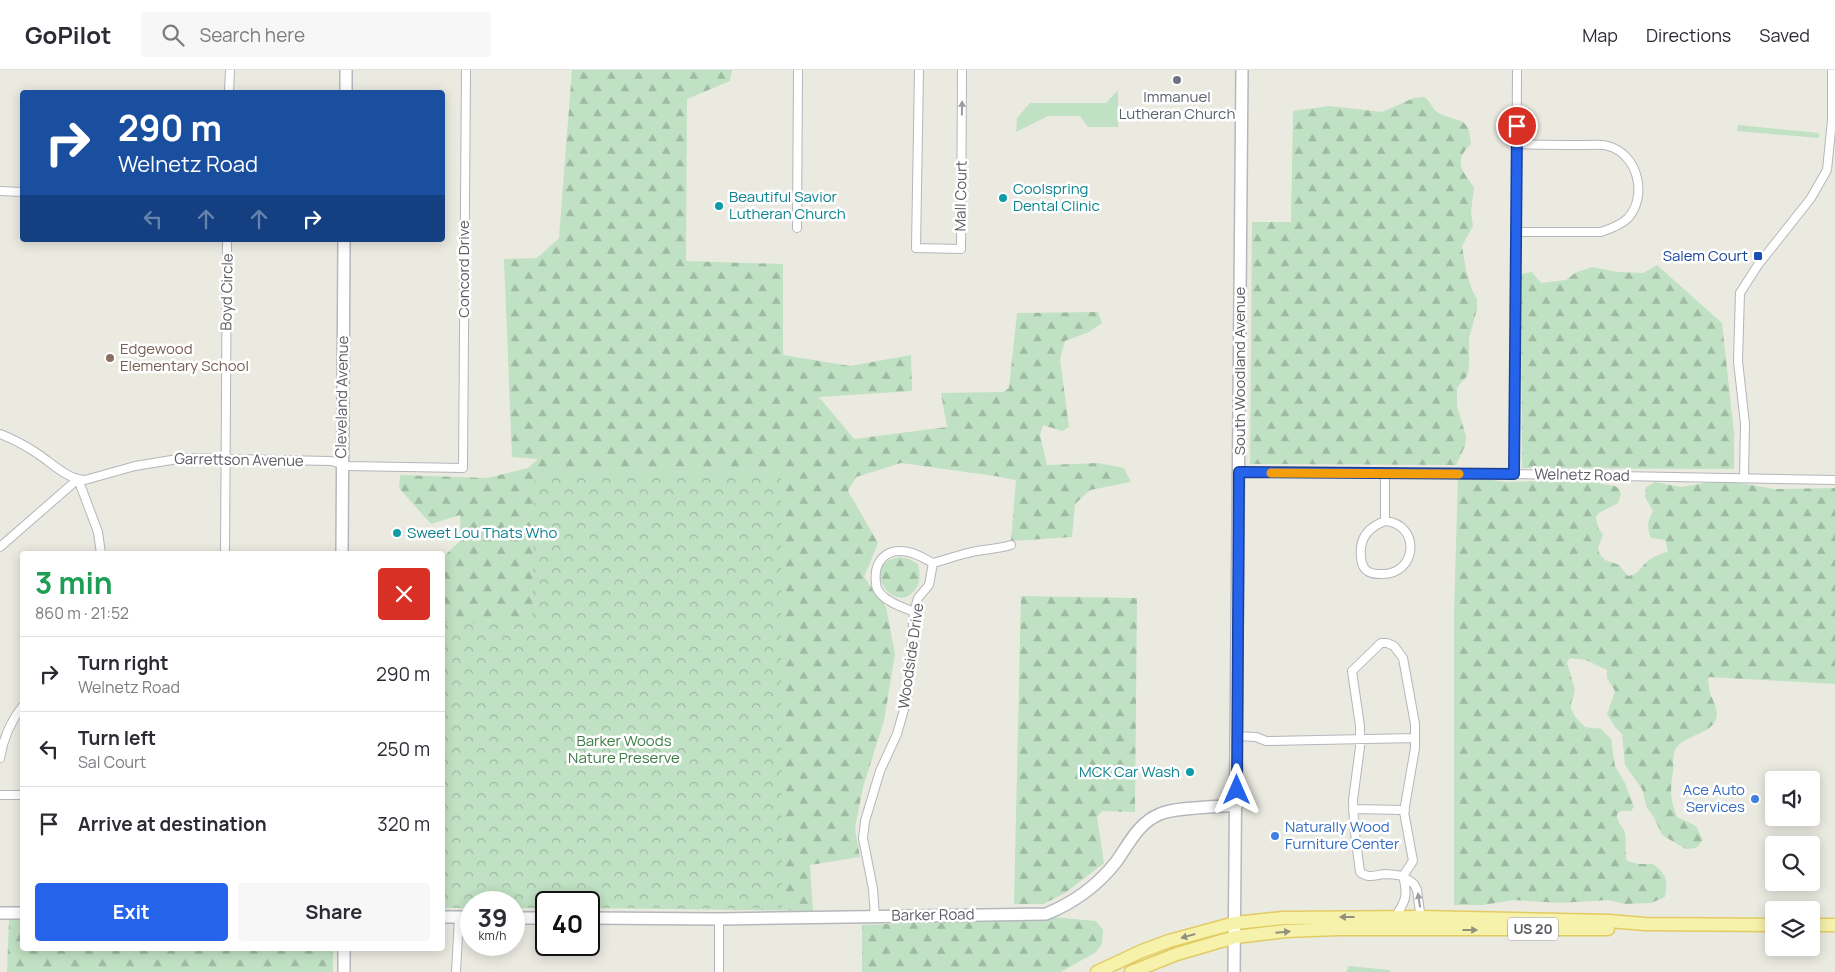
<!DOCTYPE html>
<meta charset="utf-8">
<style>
:root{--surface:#fff;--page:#f7f7f7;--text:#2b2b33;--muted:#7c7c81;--line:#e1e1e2;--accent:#2563eb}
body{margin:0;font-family:Manrope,sans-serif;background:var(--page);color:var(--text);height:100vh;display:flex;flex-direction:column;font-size:19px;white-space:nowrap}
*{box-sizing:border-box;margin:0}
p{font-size:16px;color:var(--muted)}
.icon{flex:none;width:28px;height:28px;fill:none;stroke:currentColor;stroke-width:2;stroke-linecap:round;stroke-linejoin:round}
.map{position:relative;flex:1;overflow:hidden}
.drawer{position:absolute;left:20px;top:481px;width:425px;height:400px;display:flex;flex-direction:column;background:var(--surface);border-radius:5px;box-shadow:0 2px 12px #0003}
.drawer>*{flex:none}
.banner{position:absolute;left:20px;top:20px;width:425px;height:152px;border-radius:5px;box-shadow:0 2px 12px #0003;background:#1a4fa0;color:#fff;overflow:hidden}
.tools{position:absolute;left:1765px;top:701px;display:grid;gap:10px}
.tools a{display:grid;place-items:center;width:55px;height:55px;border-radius:5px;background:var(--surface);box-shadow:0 2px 12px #0003;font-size:25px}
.speed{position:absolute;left:460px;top:821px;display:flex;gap:10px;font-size:25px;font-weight:700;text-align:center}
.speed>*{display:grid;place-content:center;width:65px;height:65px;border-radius:50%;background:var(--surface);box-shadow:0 2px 12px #0003;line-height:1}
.speed small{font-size:12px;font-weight:400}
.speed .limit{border:2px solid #111;border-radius:8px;background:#fff;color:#111}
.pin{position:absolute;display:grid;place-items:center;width:42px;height:42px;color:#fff;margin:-21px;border:2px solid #fff;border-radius:50%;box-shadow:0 1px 5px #0007}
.me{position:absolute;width:55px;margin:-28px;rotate:0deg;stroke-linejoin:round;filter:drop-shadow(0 0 4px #0008)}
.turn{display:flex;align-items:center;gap:18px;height:105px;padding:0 15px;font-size:22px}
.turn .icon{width:65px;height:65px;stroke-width:2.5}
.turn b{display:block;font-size:35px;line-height:42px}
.lanes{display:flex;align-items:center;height:48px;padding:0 15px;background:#0003;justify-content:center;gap:25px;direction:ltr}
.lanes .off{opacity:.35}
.round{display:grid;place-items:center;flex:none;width:52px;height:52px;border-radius:5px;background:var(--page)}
.overview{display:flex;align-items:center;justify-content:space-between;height:85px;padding:0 15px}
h1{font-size:30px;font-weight:700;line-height:38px;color:#1e9e55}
.button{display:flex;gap:10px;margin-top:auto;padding:10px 15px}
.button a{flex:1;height:58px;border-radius:5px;background:var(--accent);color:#fff;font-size:20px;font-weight:700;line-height:58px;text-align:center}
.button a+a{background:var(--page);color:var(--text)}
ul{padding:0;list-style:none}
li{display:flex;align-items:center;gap:15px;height:75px;padding:0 15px;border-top:1px solid var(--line)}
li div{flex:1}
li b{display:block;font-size:19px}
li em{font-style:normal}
header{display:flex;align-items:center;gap:30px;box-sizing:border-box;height:70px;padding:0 25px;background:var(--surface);border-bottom:1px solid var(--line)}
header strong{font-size:24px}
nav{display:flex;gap:28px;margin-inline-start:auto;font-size:18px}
.search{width:350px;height:45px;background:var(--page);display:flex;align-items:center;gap:12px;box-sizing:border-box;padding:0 18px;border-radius:5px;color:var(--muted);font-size:19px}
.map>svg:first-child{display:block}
.grass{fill:#c0e1c3}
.forest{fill:url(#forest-firs)}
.park{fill:url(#park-crowns)}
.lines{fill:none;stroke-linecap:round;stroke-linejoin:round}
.street-casing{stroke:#b4b6bb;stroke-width:10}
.secondary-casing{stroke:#b5b7bc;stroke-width:14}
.primary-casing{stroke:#e3cb63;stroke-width:15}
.street{stroke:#fff;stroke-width:8}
.secondary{stroke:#fff;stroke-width:11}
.primary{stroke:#f6f1ab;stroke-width:12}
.oneway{fill:#9c9da0}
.oneway2{fill:#91907b}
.route-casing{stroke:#184099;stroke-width:12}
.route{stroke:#2563eb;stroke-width:9}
.slow{stroke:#f59e0b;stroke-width:9}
.worship-dot{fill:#6b7280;stroke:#fff;stroke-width:2}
.culture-dot{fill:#0f9aa8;stroke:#fff;stroke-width:2}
.transit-dot{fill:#1a4fb4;stroke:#fff;stroke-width:2}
.education-dot{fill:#8d6e63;stroke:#fff;stroke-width:2}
.shop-dot{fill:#3f7fe0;stroke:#fff;stroke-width:2}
.labels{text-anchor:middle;stroke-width:5;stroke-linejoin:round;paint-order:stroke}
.shield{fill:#fff;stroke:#8c8d90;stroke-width:1}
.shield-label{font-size:14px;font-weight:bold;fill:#5a5c61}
.worship-label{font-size:15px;fill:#5b616d;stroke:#fff}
.culture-label{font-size:15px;fill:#0d838f;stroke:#fff;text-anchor:start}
.street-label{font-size:15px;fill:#5a5c61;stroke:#fff}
.transit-label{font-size:15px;fill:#164399;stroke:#fff;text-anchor:end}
.education-label{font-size:15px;fill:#785e54;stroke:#fff;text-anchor:start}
.park-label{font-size:15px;fill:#3c7d45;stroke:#fff}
.shop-label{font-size:15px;fill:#366cbe;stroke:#fff;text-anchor:end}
</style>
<header>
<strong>GoPilot</strong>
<div class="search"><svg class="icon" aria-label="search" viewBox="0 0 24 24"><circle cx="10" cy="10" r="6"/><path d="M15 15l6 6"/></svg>Search here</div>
<nav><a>Map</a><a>Directions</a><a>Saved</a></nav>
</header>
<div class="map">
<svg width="1835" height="902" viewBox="0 0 1835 902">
<defs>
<pattern id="forest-firs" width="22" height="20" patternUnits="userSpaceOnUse" patternTransform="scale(1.25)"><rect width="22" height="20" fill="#c0e1c3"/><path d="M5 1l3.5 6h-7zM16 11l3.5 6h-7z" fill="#9fbaa2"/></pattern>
<pattern id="park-crowns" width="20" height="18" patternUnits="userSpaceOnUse" patternTransform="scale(1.25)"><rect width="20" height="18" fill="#c0e1c3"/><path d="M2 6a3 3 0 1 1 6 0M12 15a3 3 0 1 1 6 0" fill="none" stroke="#9fbaa2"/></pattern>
</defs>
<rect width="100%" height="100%" fill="#ebeae1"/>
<path class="grass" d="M1118,20V57H1088L1080,46H1048L1016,62L1017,48L1030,33H1106Z
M1738,55L1819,63V68L1737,61Z"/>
<path class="forest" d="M572,0H732L730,11L687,29L686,191L783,194V285L850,296L911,285L912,321L819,327L854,369L947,357L941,323L1003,322L1009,318L1017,243L1098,242L1102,253L1089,262L1065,271L1060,289L1069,357L1062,361L1043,355L1040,365L1047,395L1098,393L1124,398L1131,412L1090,420L1075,434L1072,467L1011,471L1016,410L995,406L901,393L856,407L848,421L878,473L864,507L886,537L895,584L884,651L863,717L855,758L860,787L810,795L813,841L589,838V832H471L443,755V487L461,470L460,445L431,454L399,418L400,405L487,408L528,398L538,389L512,387L504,189L537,188L559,168Z
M1424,27C1431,31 1431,38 1437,42C1457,54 1469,43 1471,74C1453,91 1462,101 1474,117L1471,142L1473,156L1462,176L1466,200L1472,220L1477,229V239L1469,268V298L1467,306L1457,318V336L1466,366L1465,376L1456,395L1250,394L1252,152H1291L1293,41L1329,36L1382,42L1414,28Z
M1657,195L1722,253L1734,363V399L1522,398L1521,204L1532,202L1541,213L1566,210L1575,203L1592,197L1617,202L1643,203Z
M1458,407L1479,408L1505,412L1580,410L1615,416L1619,419L1621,424L1618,433L1599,443L1596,447L1598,457L1603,465L1598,478L1599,483L1605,490L1619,495L1628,506C1640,504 1639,498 1648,491C1654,486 1661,484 1668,481L1665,470L1651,468C1647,457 1647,452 1653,441L1645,427L1646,417L1655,412L1681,417L1717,411H1729L1774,419L1835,418V614L1708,607C1708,612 1709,618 1710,623C1713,632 1719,639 1716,649C1712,662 1691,665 1681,673C1671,680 1674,690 1673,701C1670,720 1670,729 1677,747L1696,756L1703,770L1696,778L1686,779L1662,765L1654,747L1647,738L1642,719L1625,695L1622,664L1615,657L1607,644L1615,621L1607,608V600L1586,590L1570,588L1567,592L1575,620L1571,634V639L1576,648L1585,657L1601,659L1611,669L1615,696L1625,713L1634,737L1631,741H1621L1617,744C1616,752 1623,756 1625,763C1627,772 1624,781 1627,791L1639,794H1653C1667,805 1668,810 1665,827L1651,833L1625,834L1608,830L1560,833L1514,830L1483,835H1454V542Z
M899,487L909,489L918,494C920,504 921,512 915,520C896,544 866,505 888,491C890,489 896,488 899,487Z
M1021,526L1137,528L1135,742L1102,741L1097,747L1104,793L1065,823L1043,834H1014Z
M1052,847L1096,851L1103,860L1102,874L1096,882L1061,902H862V855Z
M9,848L22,849V879H333V902H7Z
M1349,896L1389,900L1391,902H1346Z"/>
<path class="park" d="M535,402H781L782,838H589V832H546V838H514V832H471V838H443V553L532,552Z"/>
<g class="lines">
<g class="street-casing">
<path id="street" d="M919,0L916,178L961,179L962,0
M229,22L230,0
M0,121L22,122
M797,158L798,0
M1516,162H1601C1610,159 1621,155 1628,148C1648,126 1638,84 1608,76C1600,74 1590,75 1582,75C1560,75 1538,75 1517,74
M0,364C13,369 26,376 38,384C53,394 67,409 85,410L135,396L184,388L331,391L348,396L463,398L466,0
M1239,402L1515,404L1835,410
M1515,404L1517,0
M1744,408L1745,354L1738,291L1740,223L1758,195L1811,128L1827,100L1832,50V0
M1385,451C1421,454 1418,505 1381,504C1376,504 1370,504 1366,500C1362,496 1361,490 1361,486C1359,468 1369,457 1385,451V403
M0,477L78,409L98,462L101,484
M225,484L227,170
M914,542C903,537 888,533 880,523C877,520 876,517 876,513C873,492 886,477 908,482C916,483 925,489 933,493
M1381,573H1387L1394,576L1403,588L1415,654V678L1404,742L1413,791L1403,806C1397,805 1391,804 1385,804C1375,805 1368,809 1360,802L1354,755L1353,730L1360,677V656L1352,601Z
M1237,666L1256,667L1266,671L1415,668
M0,688C3,670 11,651 22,637
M0,725H22
M1353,739L1405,740
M1403,806L1414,814L1417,820L1421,850
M875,846L873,819L863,768L865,751L880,701L897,664L907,629L914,542L918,528L929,515L933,493C944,490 953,487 964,484C979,479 995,480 1011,475
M1395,847C1406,831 1408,825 1403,806
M456,902L459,847
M719,902V849"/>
</g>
<g class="secondary-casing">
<path id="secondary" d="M346,22V0
M342,484L344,170
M0,843H22
M442,847H471
M514,848H546
M589,848L719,849L1046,844C1073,833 1098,815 1116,792C1129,774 1138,753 1160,744C1175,737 1218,737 1237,735
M344,902V879
M1234,902L1242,0"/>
</g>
<g class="primary-casing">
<path id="primary" d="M1811,855H1835
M1097,902L1142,881L1169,871L1235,853L1283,848L1421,847L1609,851L1645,854L1774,855
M1131,902L1177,884L1235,867L1286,861L1338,859H1608"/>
</g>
<use href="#street" class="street"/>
<use href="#secondary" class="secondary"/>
<use href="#primary" class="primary"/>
</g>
<defs><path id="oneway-solid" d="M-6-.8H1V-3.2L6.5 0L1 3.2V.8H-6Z" transform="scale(1.25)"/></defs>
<g class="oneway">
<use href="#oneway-solid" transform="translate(962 38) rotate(-89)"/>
<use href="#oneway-solid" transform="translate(1419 830) rotate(-99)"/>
</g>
<g class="oneway2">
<use href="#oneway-solid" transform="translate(1347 847) rotate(-180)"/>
<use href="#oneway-solid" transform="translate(1470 860)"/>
<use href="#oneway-solid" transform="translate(1283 862) rotate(-5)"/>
<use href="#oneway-solid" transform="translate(1188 866) rotate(164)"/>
</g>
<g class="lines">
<g class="route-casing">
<path id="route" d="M1237,720L1239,402L1514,404L1517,56"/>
</g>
<use href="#route" class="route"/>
<path class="slow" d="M1271,403L1459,404"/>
</g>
<circle class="worship-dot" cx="1177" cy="10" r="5"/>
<g class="culture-dot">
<circle cx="1003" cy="128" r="5"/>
<circle cx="719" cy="136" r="5"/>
<circle cx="397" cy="463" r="5"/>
<circle cx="1190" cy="702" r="5"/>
</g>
<rect class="transit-dot" x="1753" y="181" width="10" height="10" rx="2.5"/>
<circle class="education-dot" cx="110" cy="288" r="5"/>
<g class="shop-dot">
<circle cx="1755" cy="729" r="5"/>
<circle cx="1275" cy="766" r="5"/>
</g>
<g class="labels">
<rect class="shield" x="1508" y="847.5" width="50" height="23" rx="4"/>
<g class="shield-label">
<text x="1533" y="864">US 20</text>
</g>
<g class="worship-label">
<text x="1177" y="32">Immanuel<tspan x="1177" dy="17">Lutheran Church</tspan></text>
</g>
<g class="culture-label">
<text x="1013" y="124">Coolspring<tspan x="1013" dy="17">Dental Clinic</tspan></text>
<text x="729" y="132">Beautiful Savior<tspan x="729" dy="17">Lutheran Church</tspan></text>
<text x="407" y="468">Sweet Lou Thats Who</text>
<text x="1180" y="707" text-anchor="end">MCK Car Wash</text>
</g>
<g class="street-label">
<text transform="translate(961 126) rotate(-89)" y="5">Mall Court</text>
<text transform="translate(464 199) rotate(-90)" y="5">Concord Drive</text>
<text transform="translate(227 222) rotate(-89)" y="5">Boyd Circle</text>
<text transform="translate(1240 301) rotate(-90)" y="5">South Woodland Avenue</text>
<text transform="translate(342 327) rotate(-89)" y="5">Cleveland Avenue</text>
<text transform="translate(239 390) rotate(1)" y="5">Garrettson Avenue</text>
<text transform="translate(1582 405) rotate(1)" y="5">Welnetz Road</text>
<text transform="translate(911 586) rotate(-82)" y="5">Woodside Drive</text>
<text transform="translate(933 845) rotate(-1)" y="5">Barker Road</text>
</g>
<g class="transit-label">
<text x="1748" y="191">Salem Court</text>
</g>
<g class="education-label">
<text x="120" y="284">Edgewood<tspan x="120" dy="17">Elementary School</tspan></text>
</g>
<g class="park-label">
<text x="624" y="676">Barker Woods<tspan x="624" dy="17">Nature Preserve</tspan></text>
</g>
<g class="shop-label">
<text x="1745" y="725">Ace Auto<tspan x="1745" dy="17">Services</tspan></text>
<text x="1285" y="762" text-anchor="start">Naturally Wood<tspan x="1285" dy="17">Furniture Center</tspan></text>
</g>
</g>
</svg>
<div class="tools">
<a><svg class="icon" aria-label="sound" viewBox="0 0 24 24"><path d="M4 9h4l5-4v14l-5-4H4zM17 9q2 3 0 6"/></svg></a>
<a><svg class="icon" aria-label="search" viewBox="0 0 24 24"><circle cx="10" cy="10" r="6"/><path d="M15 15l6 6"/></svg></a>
<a><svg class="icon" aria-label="layers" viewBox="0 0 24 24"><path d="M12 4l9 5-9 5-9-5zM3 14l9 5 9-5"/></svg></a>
</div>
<div class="speed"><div>39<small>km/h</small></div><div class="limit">40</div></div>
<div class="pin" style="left:1517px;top:56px;background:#d93025"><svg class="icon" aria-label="arrive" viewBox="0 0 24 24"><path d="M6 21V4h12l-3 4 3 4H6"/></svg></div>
<svg class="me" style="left:1237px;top:720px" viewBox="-20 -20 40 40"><path d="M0-17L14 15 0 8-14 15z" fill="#2563eb" stroke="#fff" stroke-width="4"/></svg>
<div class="banner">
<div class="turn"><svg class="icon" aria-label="right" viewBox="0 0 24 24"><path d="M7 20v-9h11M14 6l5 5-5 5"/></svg><div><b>290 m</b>Welnetz Road</div></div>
<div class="lanes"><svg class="icon off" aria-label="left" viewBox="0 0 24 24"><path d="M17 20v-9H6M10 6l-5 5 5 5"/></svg><svg class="icon off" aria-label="ahead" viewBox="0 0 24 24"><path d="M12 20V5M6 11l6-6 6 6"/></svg><svg class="icon off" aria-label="ahead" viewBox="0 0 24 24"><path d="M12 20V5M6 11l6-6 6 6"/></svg><svg class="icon" aria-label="right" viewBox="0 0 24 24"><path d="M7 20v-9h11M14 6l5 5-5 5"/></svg></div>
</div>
<section class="drawer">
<div class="overview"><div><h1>3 min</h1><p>860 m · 21:52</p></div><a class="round" style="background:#d93025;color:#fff"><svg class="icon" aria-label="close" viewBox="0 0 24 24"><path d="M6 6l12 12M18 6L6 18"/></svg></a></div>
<ul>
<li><svg class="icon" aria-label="right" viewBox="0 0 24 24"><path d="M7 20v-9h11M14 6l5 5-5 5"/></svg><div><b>Turn right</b><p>Welnetz Road</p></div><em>290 m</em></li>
<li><svg class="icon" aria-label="left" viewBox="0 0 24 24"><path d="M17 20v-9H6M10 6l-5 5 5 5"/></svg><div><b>Turn left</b><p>Sal Court</p></div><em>250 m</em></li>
<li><svg class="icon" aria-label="arrive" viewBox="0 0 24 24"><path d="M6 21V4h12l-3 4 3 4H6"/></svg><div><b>Arrive at destination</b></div><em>320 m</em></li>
</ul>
<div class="button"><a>Exit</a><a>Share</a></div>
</section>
</div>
